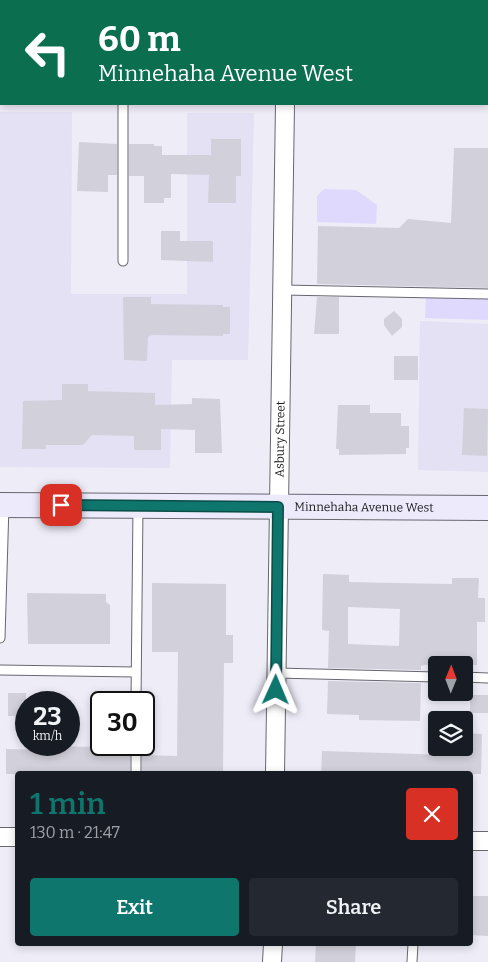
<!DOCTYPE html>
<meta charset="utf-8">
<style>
:root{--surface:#171b24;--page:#242831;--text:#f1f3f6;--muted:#9ea1a6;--accent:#0f766e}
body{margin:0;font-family:Bitter,serif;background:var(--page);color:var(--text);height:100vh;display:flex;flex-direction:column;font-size:19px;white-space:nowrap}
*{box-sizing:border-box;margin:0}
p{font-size:16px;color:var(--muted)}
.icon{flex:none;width:28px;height:28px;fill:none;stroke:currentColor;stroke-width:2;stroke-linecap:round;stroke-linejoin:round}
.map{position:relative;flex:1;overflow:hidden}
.side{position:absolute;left:15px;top:771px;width:458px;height:175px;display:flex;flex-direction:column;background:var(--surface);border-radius:5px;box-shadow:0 2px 8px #0003}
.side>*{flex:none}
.banner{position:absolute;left:0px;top:0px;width:489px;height:105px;box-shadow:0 2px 8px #0003;background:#0b6e4f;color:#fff;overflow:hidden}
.needle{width:32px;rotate:1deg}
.buttons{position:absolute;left:428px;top:656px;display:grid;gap:10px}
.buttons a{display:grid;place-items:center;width:45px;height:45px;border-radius:5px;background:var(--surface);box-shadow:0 2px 8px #0003;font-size:25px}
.speed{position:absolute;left:15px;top:691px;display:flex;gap:10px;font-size:25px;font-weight:700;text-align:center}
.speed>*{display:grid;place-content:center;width:65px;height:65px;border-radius:50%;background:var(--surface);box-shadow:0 2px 8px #0003;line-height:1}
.speed small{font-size:12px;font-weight:400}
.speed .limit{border:2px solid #111;border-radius:8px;background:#fff;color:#111}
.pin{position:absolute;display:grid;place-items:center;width:42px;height:42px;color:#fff;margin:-21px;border-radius:10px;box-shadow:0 2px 8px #0006}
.me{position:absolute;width:55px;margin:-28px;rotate:1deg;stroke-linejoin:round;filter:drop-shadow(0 0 4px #0008)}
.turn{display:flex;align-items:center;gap:18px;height:105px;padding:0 15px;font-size:22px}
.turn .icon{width:65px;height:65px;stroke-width:2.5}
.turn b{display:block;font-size:35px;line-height:42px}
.round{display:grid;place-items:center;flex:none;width:52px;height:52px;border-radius:5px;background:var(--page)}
.summary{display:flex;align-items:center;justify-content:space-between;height:85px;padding:0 15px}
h1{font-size:30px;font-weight:600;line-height:38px;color:var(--accent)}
.action{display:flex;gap:10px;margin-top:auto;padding:10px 15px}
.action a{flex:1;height:58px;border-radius:5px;background:var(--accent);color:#fff;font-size:20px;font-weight:600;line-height:58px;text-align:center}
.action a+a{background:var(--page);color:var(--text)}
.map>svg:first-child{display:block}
.built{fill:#e3e1f3}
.green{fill:#dfdafd}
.building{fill:#d2d1db;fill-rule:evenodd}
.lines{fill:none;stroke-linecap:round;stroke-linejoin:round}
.lane-casing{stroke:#686770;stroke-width:11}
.street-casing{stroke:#686770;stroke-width:20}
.secondary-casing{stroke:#686770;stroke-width:26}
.path{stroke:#a5a4ac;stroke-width:3;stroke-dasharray:4 2.5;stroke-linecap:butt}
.lane{stroke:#fff;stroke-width:9}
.street{stroke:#fff;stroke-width:18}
.secondary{stroke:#edeafb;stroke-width:24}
.route-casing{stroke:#0a4d48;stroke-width:12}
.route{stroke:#0f766e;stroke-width:9}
.labels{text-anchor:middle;stroke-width:4.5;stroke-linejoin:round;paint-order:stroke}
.street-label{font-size:12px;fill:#18181b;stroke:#fbfbff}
</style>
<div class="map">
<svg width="488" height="962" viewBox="0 0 488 962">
<rect width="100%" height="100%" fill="#eeecf7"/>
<path class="built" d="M0,0H488V47V1H1V45Z
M0,112H72L71,294H187V113H254L248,360H172L170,468L0,467Z
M420,321L488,324V472L418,470Z"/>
<path class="green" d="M324,189L356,190L377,205L376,224L317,222V196Z
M426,295L488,297V320L425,318Z"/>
<path class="building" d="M211,139H241V176H236V203H208L209,175L171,174V198H164V203H144V176H129V144H154V146H162V155H211Z
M79,142L117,144V175H108V192L77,191Z
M454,148H488V288L317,284L318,226L399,228L408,219L451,223Z
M161,231H180V241H213V262L161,260Z
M123,297H151V304L223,305V307H230V334H223V336L152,335L148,337L147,361L124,360Z
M317,297H339V334H314Z
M394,311L402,319V327L392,336L384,325V319Z
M394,356H418V380H394Z
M62,384H88V391L155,393V405L192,404V398L220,399L222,453H195V430L161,429V450H134V436L92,435L83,445H46V449H22L23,401L62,400Z
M338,405H370V413H401V426H409V448H406V454L339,455V449H336Z
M464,408L488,409L487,456L462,455Z
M323,574L349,575V582L394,583L452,584V578H479L478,598H485V622H477V665H424L421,666V670L328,668L329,631L322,630ZM348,607L400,609L399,646L348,644Z
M152,583L226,584V635H233V663H224L223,774H142V755L177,756L178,652H152Z
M27,593L106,594V602L110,605V644H28Z
M328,681L421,683L420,721L359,720V715L327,714Z
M8,693H26V716H8Z
M470,695H488V713H470Z
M464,733L482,734L481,774H321L322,751L449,755V748H464Z
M48,746L100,747V750L121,751V754H130V774H6V749L48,750Z
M470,896H488V936L470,935Z
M316,944H356L355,962H315Z"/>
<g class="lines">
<g class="lane-casing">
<path id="lane" d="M123,261V104
M283,290L488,294
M0,638L4,505
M0,670L136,672
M277,673L436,677
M464,677L488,678
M136,702L138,507
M136,774V745
M412,962L413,944"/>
</g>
<g class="street-casing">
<g id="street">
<path d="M0,78H1"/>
<path id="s1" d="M275,774L285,104"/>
<path d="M0,837H18"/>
<path d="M470,841H488"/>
<path d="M272,962L273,944"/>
</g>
</g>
<g class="secondary-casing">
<g id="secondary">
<path id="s2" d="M0,505L488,508"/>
</g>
</g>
<path class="path" d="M296,0V1
M379,0V1
M78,1V0
M486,1V0"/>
<use href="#lane" class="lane"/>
<use href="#street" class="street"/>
<use href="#secondary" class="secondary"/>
</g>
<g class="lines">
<g class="route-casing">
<path id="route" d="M61,505L278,507L276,690"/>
</g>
<use href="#route" class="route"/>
</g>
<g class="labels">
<g class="street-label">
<text dy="4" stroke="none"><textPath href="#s1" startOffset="335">Asbury Street</textPath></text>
<text dy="4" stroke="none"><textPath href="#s2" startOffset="364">Minnehaha Avenue West</textPath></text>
</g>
</g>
</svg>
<div class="buttons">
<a><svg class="needle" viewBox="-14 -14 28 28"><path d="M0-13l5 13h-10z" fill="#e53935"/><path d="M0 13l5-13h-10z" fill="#9ea1a6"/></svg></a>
<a><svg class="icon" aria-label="layers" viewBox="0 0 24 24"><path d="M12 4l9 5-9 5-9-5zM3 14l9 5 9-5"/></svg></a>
</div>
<div class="speed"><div>23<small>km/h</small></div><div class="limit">30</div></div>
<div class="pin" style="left:61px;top:505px;background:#d93025"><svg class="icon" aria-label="arrive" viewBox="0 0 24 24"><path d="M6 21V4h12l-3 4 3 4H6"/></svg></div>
<svg class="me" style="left:276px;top:690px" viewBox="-20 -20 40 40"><path d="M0-17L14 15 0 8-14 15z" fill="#0f766e" stroke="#fff" stroke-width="4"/></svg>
<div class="banner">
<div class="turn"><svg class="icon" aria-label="left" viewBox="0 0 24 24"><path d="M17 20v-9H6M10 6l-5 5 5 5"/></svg><div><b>60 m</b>Minnehaha Avenue West</div></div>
</div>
<section class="side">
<div class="summary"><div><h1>1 min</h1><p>130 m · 21:47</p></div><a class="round" style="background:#d93025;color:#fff"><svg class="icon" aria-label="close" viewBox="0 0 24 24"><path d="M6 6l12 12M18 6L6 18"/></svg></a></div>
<div class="action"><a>Exit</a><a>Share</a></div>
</section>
</div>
